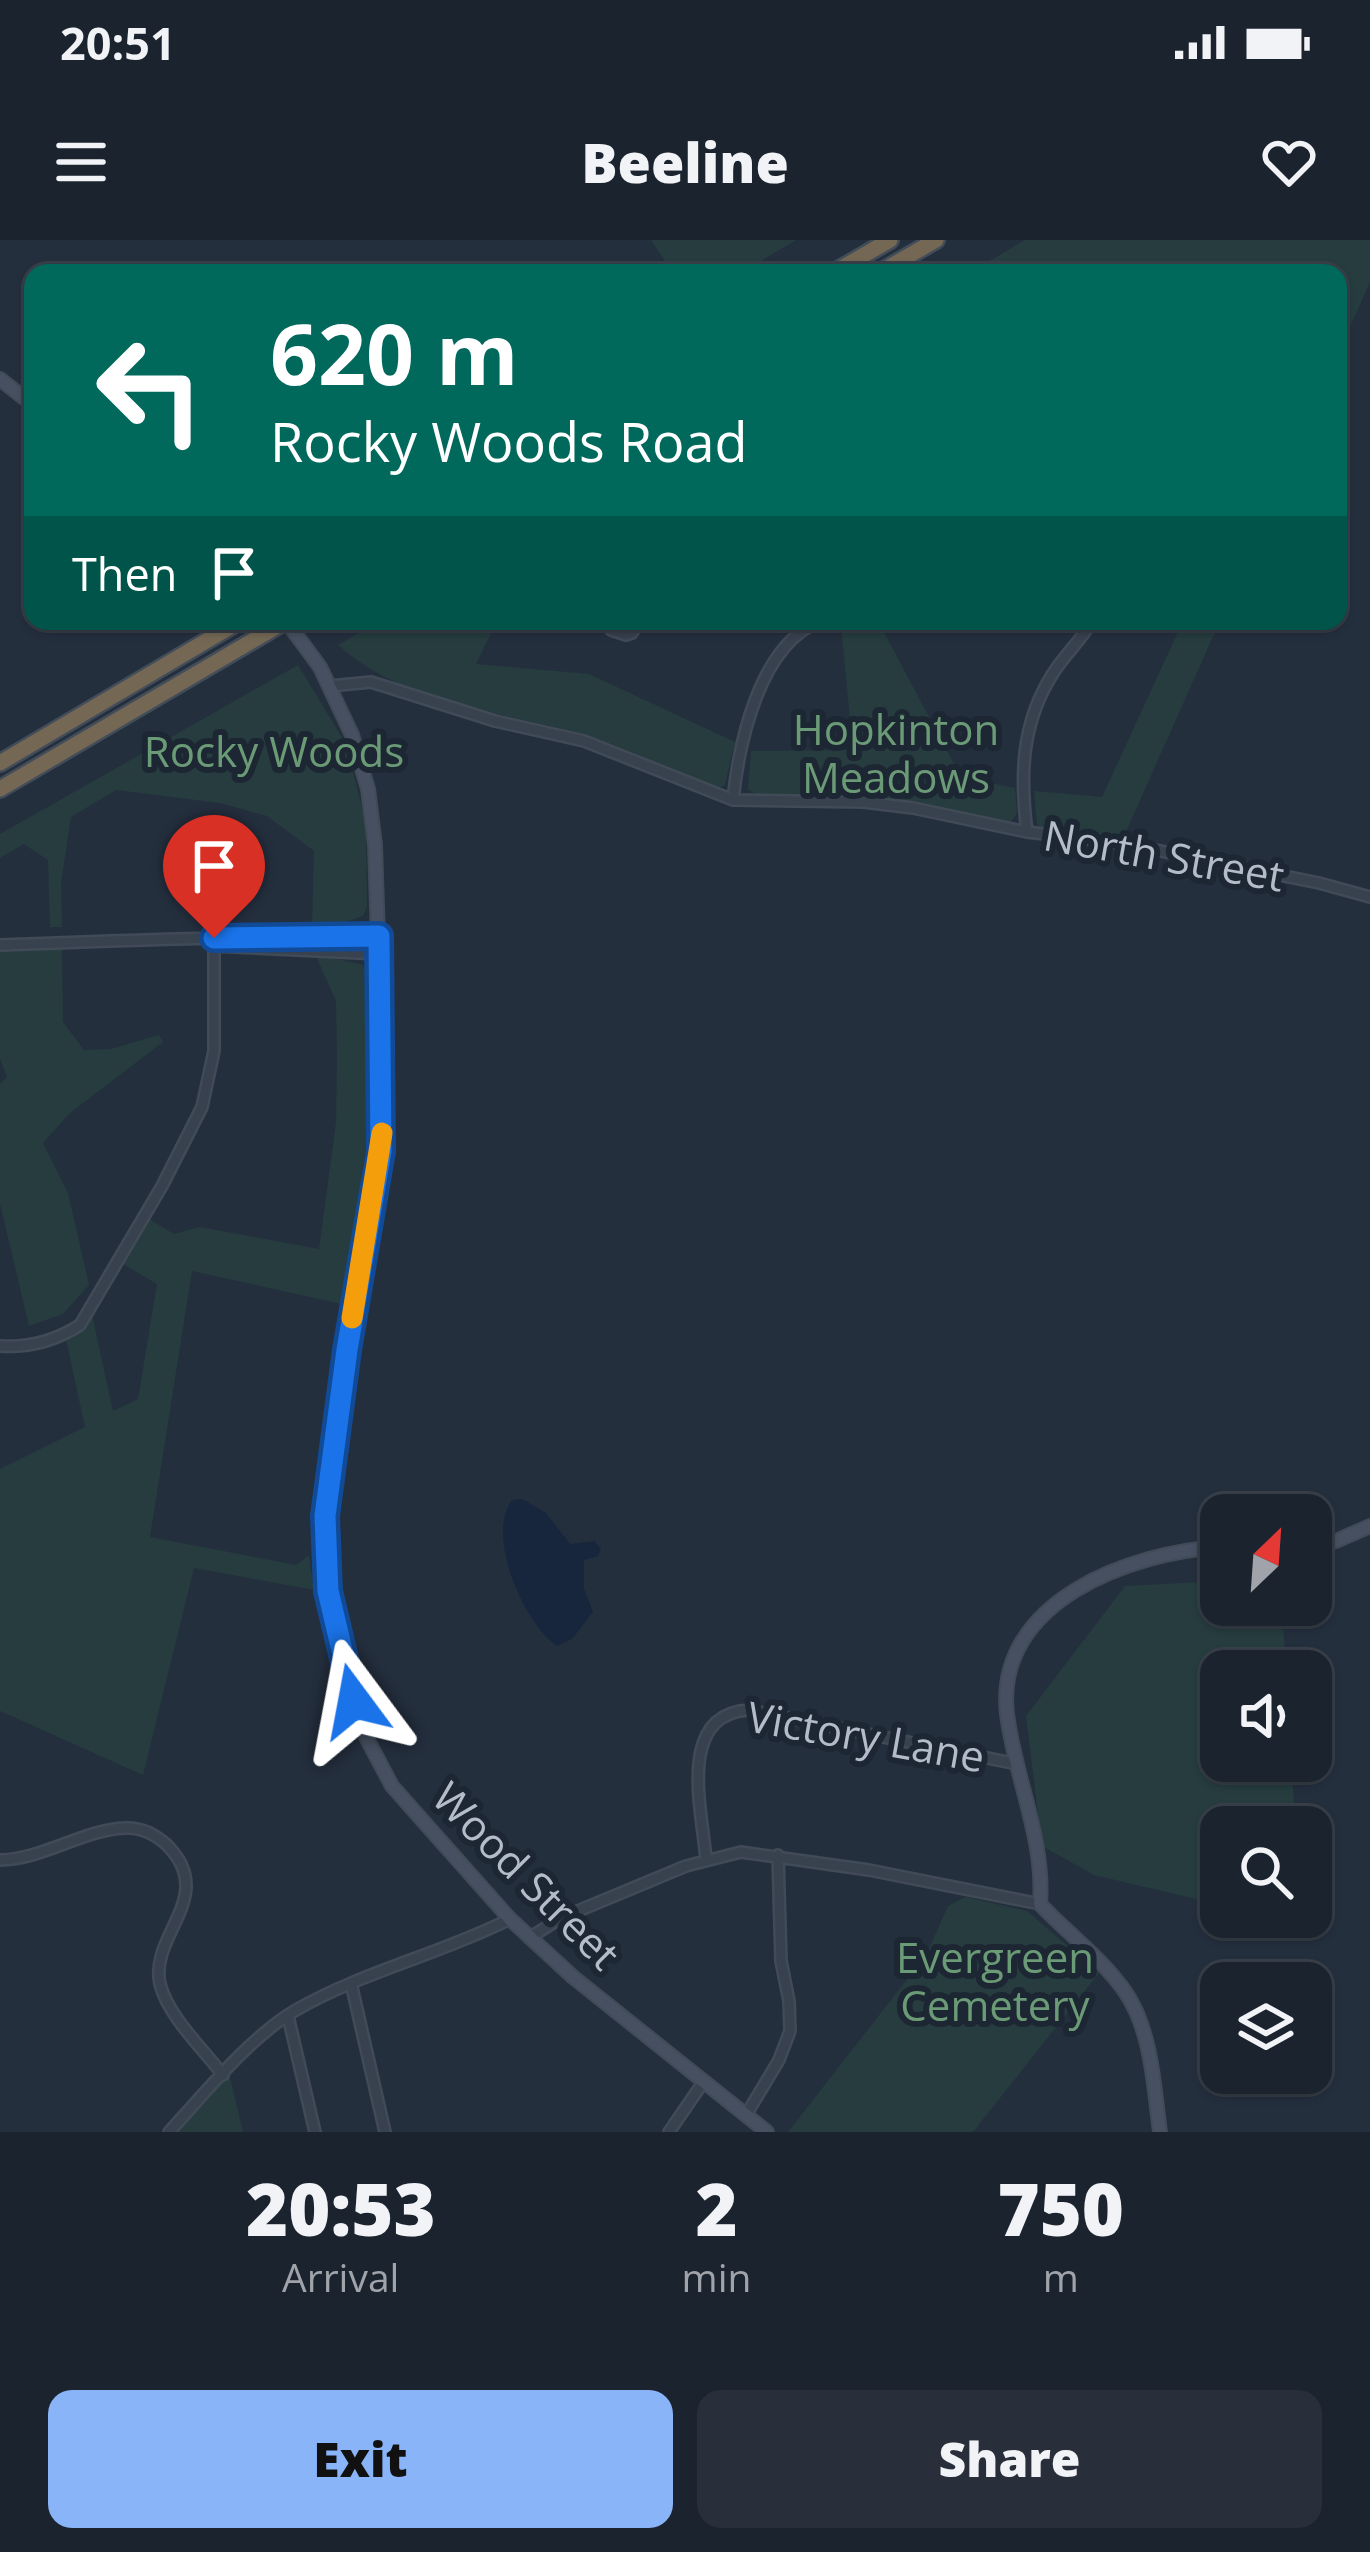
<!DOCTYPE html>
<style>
:root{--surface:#1b232e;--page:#282f3a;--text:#f1f3f6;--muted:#a0a4aa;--line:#39404a;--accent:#8ab4f8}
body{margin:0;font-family:"Open Sans",sans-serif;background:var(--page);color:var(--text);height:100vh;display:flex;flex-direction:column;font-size:45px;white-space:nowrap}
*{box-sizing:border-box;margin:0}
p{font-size:39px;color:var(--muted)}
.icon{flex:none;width:66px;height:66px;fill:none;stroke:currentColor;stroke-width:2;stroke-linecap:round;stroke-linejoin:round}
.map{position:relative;height:1892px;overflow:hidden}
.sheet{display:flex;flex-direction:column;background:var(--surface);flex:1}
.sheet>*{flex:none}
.top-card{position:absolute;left:24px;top:24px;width:1323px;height:366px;border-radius:24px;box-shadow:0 3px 9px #0004,0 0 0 3px var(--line);background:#00695c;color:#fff;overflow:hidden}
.needle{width:78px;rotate:25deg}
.fabs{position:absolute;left:1200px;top:1254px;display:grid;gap:24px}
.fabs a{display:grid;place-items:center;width:132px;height:132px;border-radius:24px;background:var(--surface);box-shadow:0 3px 9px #0004,0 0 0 3px var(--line);font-size:60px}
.pin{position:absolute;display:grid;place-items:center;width:102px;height:102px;color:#fff;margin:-123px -51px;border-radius:50% 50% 50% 0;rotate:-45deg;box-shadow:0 0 12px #0007}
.pin .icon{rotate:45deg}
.me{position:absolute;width:132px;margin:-66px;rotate:347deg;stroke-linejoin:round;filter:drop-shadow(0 0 9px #0008)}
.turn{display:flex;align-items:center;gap:42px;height:252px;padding:0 48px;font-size:54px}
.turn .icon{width:156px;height:156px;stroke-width:2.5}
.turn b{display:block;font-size:84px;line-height:102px}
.then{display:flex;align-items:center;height:114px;padding:0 48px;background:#0003;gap:24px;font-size:45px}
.eta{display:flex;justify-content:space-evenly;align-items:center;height:204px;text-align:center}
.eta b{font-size:72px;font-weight:800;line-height:84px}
.action{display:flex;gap:24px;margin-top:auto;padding:24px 48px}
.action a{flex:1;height:138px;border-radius:24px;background:var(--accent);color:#111;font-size:48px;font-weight:800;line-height:138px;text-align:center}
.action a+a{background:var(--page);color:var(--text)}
.status{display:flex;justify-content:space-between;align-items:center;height:84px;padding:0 60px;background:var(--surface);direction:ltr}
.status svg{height:33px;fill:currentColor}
header{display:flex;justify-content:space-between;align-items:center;height:156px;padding:0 48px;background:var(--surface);font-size:54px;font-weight:800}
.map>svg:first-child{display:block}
.green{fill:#263c3f}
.water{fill:#17263c}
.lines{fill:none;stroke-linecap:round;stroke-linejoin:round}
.street-casing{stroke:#414a57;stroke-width:14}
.secondary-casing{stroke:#414a57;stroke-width:16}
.highway-casing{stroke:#434c59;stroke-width:20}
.street{stroke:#38414e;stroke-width:9}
.secondary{stroke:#465061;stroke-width:12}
.highway{stroke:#746855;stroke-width:15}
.route-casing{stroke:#114b97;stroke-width:30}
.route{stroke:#1a73e8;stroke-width:21}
.slow{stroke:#f59e0b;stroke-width:21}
.labels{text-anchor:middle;stroke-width:12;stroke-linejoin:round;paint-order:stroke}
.park-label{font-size:42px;fill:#6b9a76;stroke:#1d2633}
.street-label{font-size:42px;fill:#b4bcc9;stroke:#1d2633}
</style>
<div class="status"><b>20:51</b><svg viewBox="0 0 49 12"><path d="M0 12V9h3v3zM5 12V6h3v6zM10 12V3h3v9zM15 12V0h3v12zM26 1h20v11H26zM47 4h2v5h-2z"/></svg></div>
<header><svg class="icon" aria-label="menu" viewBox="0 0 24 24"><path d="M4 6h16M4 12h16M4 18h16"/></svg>Beeline<svg class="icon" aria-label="heart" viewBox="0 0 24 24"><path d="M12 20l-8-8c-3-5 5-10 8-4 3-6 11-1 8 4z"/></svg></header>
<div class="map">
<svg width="1370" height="1892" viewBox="0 0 1370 1892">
<rect width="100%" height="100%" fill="#242f3e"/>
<path class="green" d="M651,0H796L741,33H673Z
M1025,0H1370V42L1338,114V33H969Z
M379,381H497L476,424L589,434L735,502L725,545L717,549C674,532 632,510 588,496C501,470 409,468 338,405Z
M854,381H878L961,537L1015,548L1017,573L1011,582L881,559L759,557L748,549L751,511L853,510L841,386Z
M1183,381H1220L1121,603L1043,589L1037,584L1034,551L1102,557Z
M298,425L346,504L366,583L367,667L363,676L340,684L312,687L314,611L267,576L220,563L116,550L71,577L61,643L62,687H50L48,620L24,604L0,618V594Z
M0,705L62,706L63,782L84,810L111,809L159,795L163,802L70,873L43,903L68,953L89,1045L63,1074L29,1086L0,964V844L7,837L0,819Z
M315,714L363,725L369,734V887L342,1064L192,1031L150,1297L296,1325L309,1315L314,1350L194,1328L143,1535L0,1471V1229L85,1187L65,1095L92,1075L113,1171L138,1159L157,1044L123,1024L149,979L174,994L200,987L319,1009L336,882L337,816L336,761Z
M1221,1341V1365H1282L1286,1431H1221V1521H1291L1296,1587H1221V1659L1209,1662L1094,1635L1042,1606L1026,1476L1125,1346Z
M966,1657L1027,1671L1099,1733L973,1892H788L926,1715L948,1666Z
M229,1833L243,1892H174Z"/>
<path class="water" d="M522,1259L546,1273L570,1304L595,1301L601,1309L598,1316L584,1320V1349L593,1372L572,1399L557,1406C524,1383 485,1296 512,1260Z"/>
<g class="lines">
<g class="street-casing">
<path id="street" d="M608,381L611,390L626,395L632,393L639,381
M330,446L371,442L495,481L584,501L733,560L863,562L913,568L1027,592L1121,603L1319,643L1370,657
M733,560C739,502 760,403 821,381
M1027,592C1020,537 1021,484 1052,435C1063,416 1081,401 1092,381
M0,705C126,700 252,696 379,696
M214,706L379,714
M0,1106C29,1108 55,1101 80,1085L162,946L202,867L214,811V698
M706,1619C702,1570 676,1474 749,1470L1017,1524
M0,1620C44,1619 82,1590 125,1588C141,1587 155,1594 167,1605C218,1657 149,1694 160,1744C168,1776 203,1809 223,1835
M529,1698L561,1678L686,1626L741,1612L869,1630L1040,1664
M351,1743L385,1892
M288,1776L315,1892
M746,1875L779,1820L790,1791L789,1761L781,1721L778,1615
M169,1892C205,1853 251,1796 296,1770C364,1731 441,1714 510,1679
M669,1892L704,1841"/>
</g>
<g class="secondary-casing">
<path id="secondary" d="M0,139L33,165
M286,381L320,427L352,495L368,549L375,605L383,851L381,911L347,1110L324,1295L328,1351L354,1461L366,1497L392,1546L510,1679L573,1737L767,1892
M1311,1307L1336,1301L1370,1286
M1160,1892C1154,1848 1152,1792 1126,1753C1103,1719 1068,1694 1040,1664C1045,1599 1015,1538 1007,1474C994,1361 1132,1312 1221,1307"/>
</g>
<g class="highway-casing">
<path id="highway" d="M833,33L890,0
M879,33L936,0
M0,523L240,381
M0,549L286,381"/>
</g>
<use href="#street" class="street"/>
<use href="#secondary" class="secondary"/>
<use href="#highway" class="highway"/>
</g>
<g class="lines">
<g class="route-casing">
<path id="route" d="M214,698L379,696L381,911L347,1110L325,1276L328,1351L354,1461"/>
</g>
<use href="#route" class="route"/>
<path class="slow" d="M352,1078L382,893"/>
</g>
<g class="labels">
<g class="park-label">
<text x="896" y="505">Hopkinton<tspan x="896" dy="48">Meadows</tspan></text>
<text x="274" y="527">Rocky Woods</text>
<text x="995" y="1733">Evergreen<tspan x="995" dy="48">Cemetery</tspan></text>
</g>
<g class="street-label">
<text transform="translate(1164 616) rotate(10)" y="15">North Street</text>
<text transform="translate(866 1497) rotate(10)" y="15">Victory Lane</text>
<text transform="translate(526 1636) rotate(45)" y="15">Wood Street</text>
</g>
</g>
</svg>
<div class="fabs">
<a><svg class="needle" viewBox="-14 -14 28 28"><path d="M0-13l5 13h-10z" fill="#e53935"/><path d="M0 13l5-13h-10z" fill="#a0a4aa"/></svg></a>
<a><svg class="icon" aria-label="sound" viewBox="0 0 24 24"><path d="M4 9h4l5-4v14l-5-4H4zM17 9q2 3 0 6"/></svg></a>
<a><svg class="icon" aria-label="search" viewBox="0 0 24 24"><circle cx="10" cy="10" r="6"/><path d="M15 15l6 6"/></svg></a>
<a><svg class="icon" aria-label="layers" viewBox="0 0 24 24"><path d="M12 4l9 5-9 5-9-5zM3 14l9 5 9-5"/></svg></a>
</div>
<div class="pin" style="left:214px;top:698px;background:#d93025"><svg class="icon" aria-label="arrive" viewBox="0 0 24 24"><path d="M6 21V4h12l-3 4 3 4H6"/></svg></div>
<svg class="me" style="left:354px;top:1461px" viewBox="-20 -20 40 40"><path d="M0-17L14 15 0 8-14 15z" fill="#1a73e8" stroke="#fff" stroke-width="4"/></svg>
<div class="top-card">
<div class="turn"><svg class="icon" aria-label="left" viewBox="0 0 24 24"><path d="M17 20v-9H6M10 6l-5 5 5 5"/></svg><div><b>620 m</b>Rocky Woods Road</div></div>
<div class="then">Then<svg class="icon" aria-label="arrive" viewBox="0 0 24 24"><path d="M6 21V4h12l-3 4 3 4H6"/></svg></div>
</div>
</div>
<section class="sheet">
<div class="eta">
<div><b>20:53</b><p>Arrival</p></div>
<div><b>2</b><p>min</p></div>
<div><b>750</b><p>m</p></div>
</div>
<div class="action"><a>Exit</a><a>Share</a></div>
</section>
